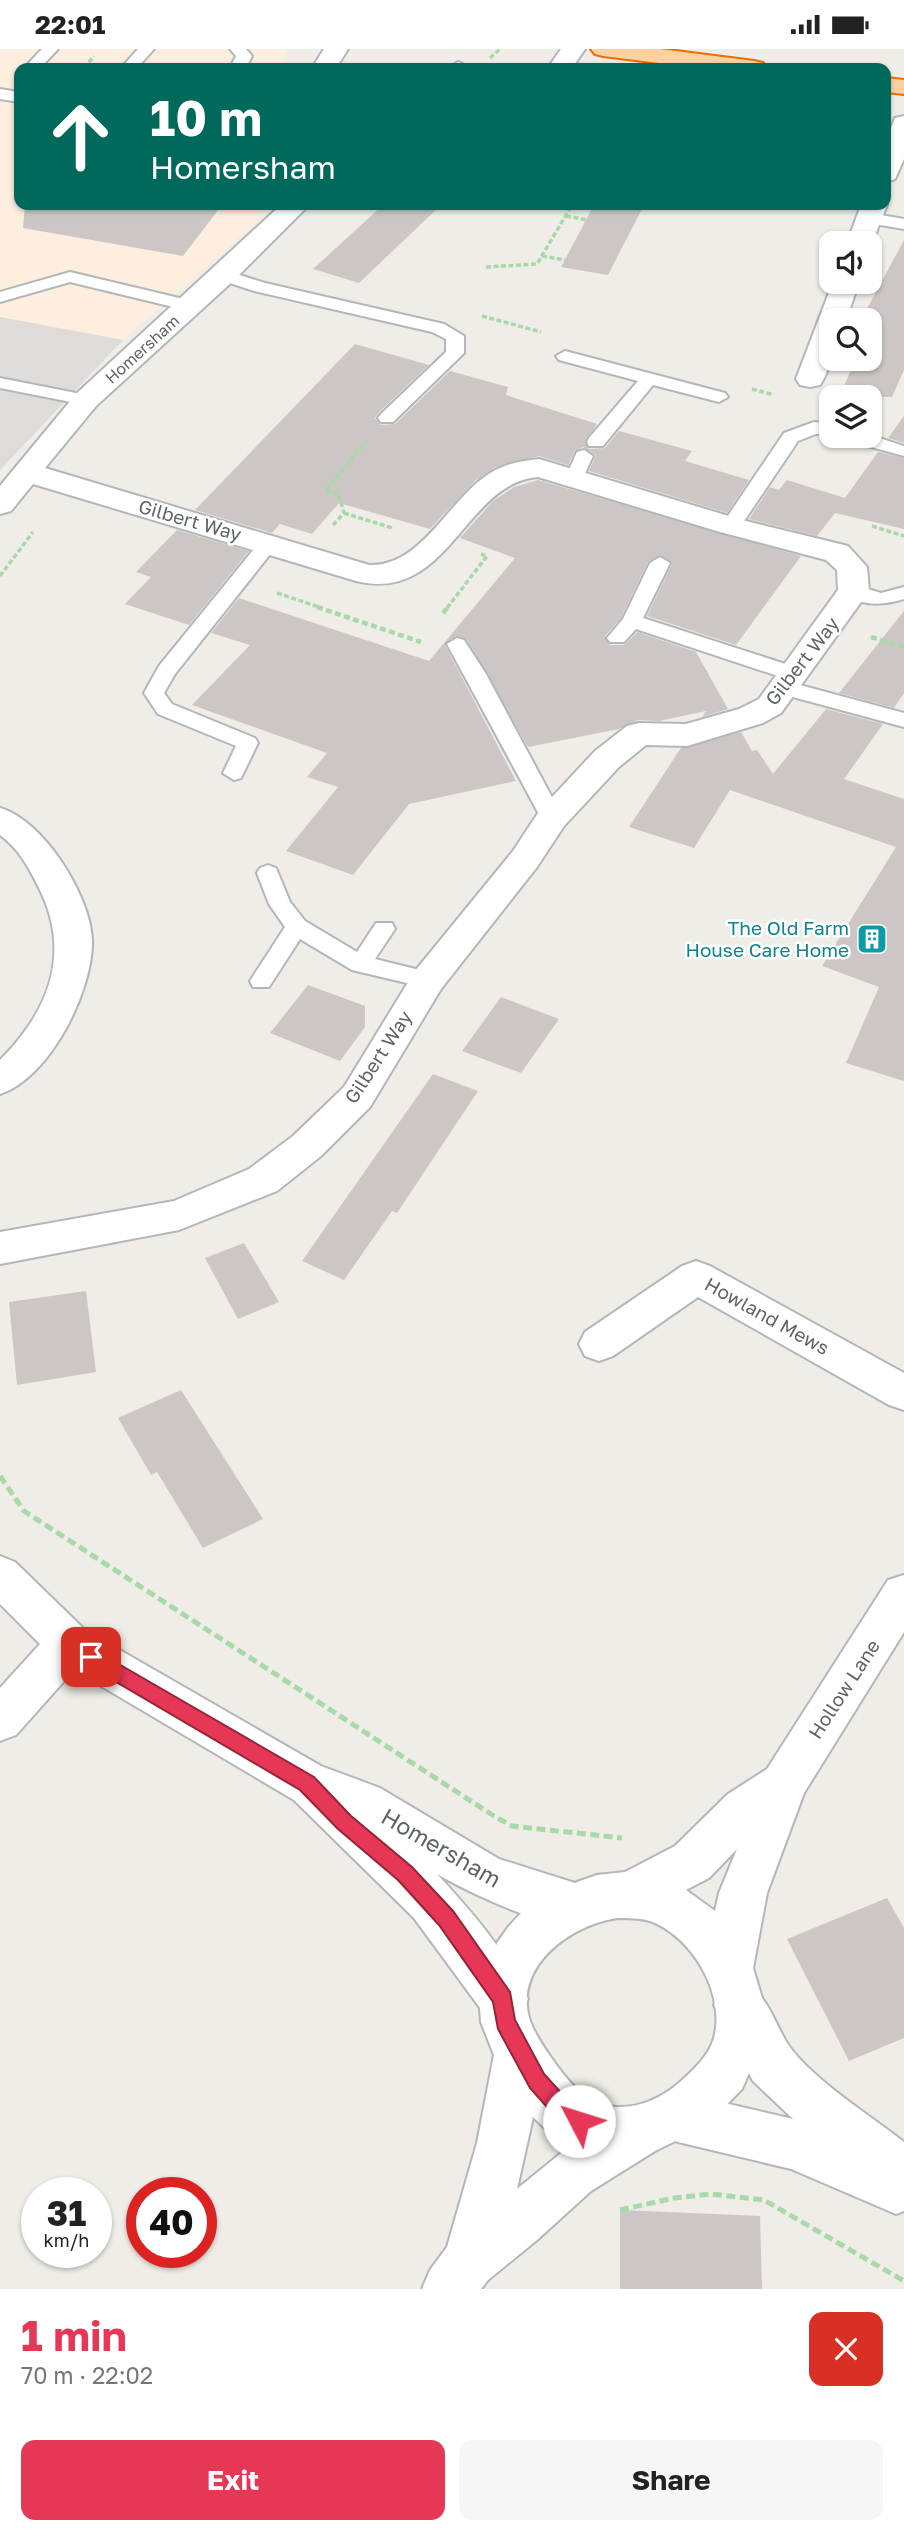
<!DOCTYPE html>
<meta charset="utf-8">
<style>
:root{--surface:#fff;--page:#f6f6f6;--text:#222;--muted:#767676;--accent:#e63757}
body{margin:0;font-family:"Golos Text",sans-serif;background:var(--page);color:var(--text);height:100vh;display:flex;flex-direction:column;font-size:26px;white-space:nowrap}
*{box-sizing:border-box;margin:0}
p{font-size:23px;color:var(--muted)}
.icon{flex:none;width:38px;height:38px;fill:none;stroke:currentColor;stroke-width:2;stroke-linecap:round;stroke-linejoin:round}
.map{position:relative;height:2240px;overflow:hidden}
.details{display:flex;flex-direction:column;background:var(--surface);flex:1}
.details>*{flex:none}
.top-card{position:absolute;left:14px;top:14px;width:877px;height:147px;border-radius:14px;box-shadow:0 2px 5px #0004;background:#00695c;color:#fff;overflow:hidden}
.fabs{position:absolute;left:819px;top:182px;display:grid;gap:14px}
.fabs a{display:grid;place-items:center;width:63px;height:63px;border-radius:14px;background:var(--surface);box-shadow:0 2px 5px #0004;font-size:35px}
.speed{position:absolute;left:21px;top:2128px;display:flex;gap:14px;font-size:35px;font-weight:700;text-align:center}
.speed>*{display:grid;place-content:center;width:91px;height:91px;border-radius:50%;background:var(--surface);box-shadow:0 2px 5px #0004;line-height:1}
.speed small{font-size:18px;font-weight:400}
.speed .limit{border:10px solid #d22;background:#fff;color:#111}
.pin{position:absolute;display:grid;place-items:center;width:60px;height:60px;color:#fff;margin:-30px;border-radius:14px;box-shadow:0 4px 10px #0006}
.me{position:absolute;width:77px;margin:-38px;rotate:310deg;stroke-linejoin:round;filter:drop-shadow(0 0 5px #0008)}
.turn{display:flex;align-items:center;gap:24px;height:147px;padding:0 21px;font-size:32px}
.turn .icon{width:91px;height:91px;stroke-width:2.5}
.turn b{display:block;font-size:49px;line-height:60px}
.round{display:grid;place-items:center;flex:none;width:74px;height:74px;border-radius:14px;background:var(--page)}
.summary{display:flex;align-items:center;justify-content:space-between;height:119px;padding:0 21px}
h1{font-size:42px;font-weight:700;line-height:52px;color:var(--accent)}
.action{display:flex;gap:14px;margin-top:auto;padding:14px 21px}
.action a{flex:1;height:80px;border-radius:14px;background:var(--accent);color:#fff;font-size:28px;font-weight:700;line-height:80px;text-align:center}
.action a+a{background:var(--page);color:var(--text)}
.status{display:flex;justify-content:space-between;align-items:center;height:49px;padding:0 35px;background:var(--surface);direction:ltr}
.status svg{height:19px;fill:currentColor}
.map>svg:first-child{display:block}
.commercial{fill:#fdeedf}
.industrial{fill:#dfdbd9}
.building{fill:#ccc7c4}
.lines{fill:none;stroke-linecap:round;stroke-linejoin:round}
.service-casing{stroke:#b2b7b9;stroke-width:4}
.minor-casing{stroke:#b2b7b9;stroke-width:4}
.tertiary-casing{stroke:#b2b7b9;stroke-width:4}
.trunk-casing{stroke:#f26a05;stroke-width:4}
.path-far2{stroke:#a8d9a8;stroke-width:3.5;stroke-dasharray:5 2.5;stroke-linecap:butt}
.path-far1{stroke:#a8d9a8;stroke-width:4.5;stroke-dasharray:6 3.5;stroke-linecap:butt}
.path{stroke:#a8d9a8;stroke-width:5;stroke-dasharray:9 4.5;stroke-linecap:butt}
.service{fill:#fff;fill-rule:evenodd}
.minor{fill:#fff;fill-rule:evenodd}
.tertiary{fill:#fff;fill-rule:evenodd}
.trunk{fill:#fcd1a2;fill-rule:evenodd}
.route{fill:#e63757;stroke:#962439;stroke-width:2}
.labels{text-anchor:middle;stroke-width:5;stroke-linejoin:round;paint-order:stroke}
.far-street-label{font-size:16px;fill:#5e6567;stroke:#fff}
.street-label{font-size:19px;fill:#5e6567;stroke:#fff}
.culture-label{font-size:19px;fill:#0d838f;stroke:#fff;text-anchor:end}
.near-street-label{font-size:23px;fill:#5e6567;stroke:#fff}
</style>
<div class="status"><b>22:01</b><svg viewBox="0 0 49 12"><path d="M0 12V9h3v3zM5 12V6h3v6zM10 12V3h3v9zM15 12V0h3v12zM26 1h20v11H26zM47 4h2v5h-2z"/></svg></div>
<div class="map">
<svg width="904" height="2240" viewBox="0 0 904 2240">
<rect width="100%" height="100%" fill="#f0ece7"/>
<path class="commercial" d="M0,0H285L287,19H19V156H276L123,291L0,268Z"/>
<path class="industrial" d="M0,268L123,291L0,421Z"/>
<path class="building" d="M25,156H222L183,207L23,179Z
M383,156H441L359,234L313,220Z
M594,156H644L608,226L561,218Z
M904,191V321L892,348H839L855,312L846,310H870V271H861Z
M355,295L429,316L379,363L375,369L381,376L395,375L450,322L508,338L506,346L597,375L585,392L589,400L605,399L619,382L692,402L685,412L749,431L727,464L589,422L596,406L583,398L575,402L568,416L539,407L496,418L475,432L430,480L339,454L312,485L280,475L272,484L195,461Z
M904,367V394L888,389Z
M878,403L904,409V480L835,464L817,487L749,470L770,438L779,441L787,431L845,449Z
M538,431L801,507L736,596L647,567L672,515L661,506L648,513L621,569L605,587L610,596H624L637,583L696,603L728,660L702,668L706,662L659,672L638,671L619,680L528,698L466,590L456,587L445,596L516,732L409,755L353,826L286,802L338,738L307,728L327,704L192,656L250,596L211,584L239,549L429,612L515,509L460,489L493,452L514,438Z
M177,481L249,502L189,576L125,555L151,528L136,523Z
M904,562V644L894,659L839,644Z
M826,660L883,675L844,730L904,750V1032L846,1014L879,938L822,917L896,798L730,741L694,799L629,778L681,699L741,683L752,702L757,701L773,725Z
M308,936L365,957V978L340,1012L270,984Z
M501,948L559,970L521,1024L462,1002Z
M433,1025L478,1042L397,1164L392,1162L344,1231L302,1212Z
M244,1194L279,1253L238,1270L205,1209Z
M86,1242L96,1323L17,1336L9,1253Z
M181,1341L263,1470L203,1499L157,1423L151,1426L118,1369Z
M887,1849L904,1879V1989L849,2012L787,1890Z
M620,2161L760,2167L762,2240H620Z"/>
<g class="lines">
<g class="service-casing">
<path id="service" d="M42,0H58L40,19H24Z
M138,0H154L137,19H121Z
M230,0H246L252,7L246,19H230L236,7Z
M458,13L463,15L465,19H449Z
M0,40L19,43V53L0,50Z
M869,164L904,170V180L863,173V165Z
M224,221L265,234L444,275L464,287V304L393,373H381L378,369L381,365L446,303V290L432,283L254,242L218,230L215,226Z
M70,223L196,253L199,257L190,262L70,233L0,253V243Z
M565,302L725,344L728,348L719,353L653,336L603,397H589L587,393L589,389L638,332L559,311L556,307Z
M0,329L86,346L95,351L86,356L0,339Z
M814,373L831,375V385H816L798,392L738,481H724L721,477L784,384Z
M870,386L904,397V407L845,391L843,387Z
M584,401L593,407L582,431H568L566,427L577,403Z
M269,488L279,494L175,625L164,644L172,655L255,689L258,694L241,729L234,731L223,724L236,697L158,665L144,644L159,617L262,490Z
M660,508L670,514L643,569L801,620L804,625L801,630H787L636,580L624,593H610L607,589L623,570L650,514Z
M854,536L881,544L904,538V550C886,556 858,559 844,542Z
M457,589L464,591L486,625L563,769L560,774H544L541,769L447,595Z
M785,632L904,664V678L778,644L775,639Z
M268,816L276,819L290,853L305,872L357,903L376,874H392L395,880L375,910L436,925L439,931L436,937L428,939L352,921L300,890L269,938H253L250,932L285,878L269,855L257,824L260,819Z"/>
</g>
<g class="minor-casing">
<path id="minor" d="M324,0H348L336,19H312Z
M561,0H585L572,19H548Z
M904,67V110L895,130L886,133V91L895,69Z
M886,154L887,156L870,199V194H847L861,156Z
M281,156H309L233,232L96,357L45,419L369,516C423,518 450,447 492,423C507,414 522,412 539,410L742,471L848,497L867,518L869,542L781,664L763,674L687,697L646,696L619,718L564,777L537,818L441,940L370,1058L321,1107L277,1142L179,1181L0,1215V1183L174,1152L249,1120L293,1087L344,1038L415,922L513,802L540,761L595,702L627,677L639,674L686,675L739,660L759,650L838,541L837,521L826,511L720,483L538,428C464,434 449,555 356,532L33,435L11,462L0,465V437L76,345Z
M833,233H859L846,271H831C831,294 834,316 820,336L810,338L800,336L796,330Z
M0,759C43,771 90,846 92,890C94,940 50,1029 0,1045V1011C50,961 72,902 38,837C28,817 18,799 0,786Z
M696,1212L710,1217L904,1324V1361L889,1356L698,1248L613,1307L599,1312L585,1307L579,1295L585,1283L682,1217Z
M0,1507L15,1513L85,1581L321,1717L380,1739L499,1810L594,1840L601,1856L594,1872C589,1874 584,1877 579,1878C552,1883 462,1840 437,1825C471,1862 508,1904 528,1950L520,1967L503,1974L486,1967L414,1869L294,1751L74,1621L16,1686L0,1692V1639L40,1595L0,1555Z
M739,1932C767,1943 772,1969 787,1994C810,2029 871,2067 904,2093V2162L896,2165L791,2120L678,2093L660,2086L653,2068L660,2050L678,2043L793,2070L753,2032L714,1956L722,1939Z"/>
</g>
<g class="tertiary-casing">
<path id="tertiary" d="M904,1526V1583L804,1744L767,1844L753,1919L765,1959V1987L742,2040L706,2077L655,2102L591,2142L537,2191L488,2231L481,2240H422L430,2221L447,2198L477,2094L494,2006L481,1973L479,1946L497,1894L509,1877L524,1861L560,1839L597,1826L625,1823L675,1797L728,1745L767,1720L888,1531ZM737,1800L719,1844L715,1862L686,1841L709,1829ZM618,1869C628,1869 640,1869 650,1872C692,1887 726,1945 714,1989C709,2007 692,2022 679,2034C661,2049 640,2059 616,2058C590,2057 572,2037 557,2017C547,2003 536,1988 530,1972C512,1917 572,1875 618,1869ZM533,2068L550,2084L571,2096L517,2140Z"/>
</g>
<g class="trunk-casing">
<path id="trunk" d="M591,0H660L754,12L763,14L766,19H699L603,7L595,5Z
M886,29L904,31V45L886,43Z"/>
</g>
<path class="path-far2" d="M490,9L500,0
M84,19L94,7
M571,157L592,160
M566,167L587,171
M542,207L565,211
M486,218L537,215L572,156
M482,267L541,283
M752,340L774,346
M344,464L392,479
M333,476L344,464L338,444L325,442L366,393
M872,477L904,487
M0,527L33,483
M277,544L322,559
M447,559L487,507L481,505"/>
<path class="path-far1" d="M317,558L421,593
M443,564L448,558
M871,588L904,598"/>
<path class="path" d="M0,1427L24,1462L494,1767L512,1777L622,1789
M620,2161L674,2149L710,2145L764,2151L904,2232"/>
<use href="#service" class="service"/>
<use href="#minor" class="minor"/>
<use href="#tertiary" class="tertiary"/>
<use href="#trunk" class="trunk"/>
</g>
<path class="route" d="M91,1599L314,1728L351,1767L412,1818L453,1862L510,1943L515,1971L544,2025L575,2059L586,2065L589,2072L586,2080L579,2083L561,2074L530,2039L498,1980L493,1953L439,1876L398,1831L338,1780L300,1741L84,1614L81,1608L84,1602Z"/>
<defs>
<g id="building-square" transform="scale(1.575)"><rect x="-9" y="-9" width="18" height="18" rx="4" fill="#0f9aa8" stroke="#fff"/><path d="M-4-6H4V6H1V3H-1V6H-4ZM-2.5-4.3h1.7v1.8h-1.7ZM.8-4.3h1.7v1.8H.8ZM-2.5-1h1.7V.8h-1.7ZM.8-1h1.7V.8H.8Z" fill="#fff"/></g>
</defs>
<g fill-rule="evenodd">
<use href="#building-square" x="872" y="890"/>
</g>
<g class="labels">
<g class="far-street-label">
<text transform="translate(142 300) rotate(-42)" y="6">Homersham</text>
</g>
<g class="street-label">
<text transform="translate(190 471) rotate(16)" y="7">Gilbert Way</text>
<text transform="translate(802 612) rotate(-52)" y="7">Gilbert Way</text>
<text transform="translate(378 1008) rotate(-57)" y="7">Gilbert Way</text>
<text transform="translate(767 1267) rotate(29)" y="7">Howland Mews</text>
<text transform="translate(844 1640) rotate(-57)" y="7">Hollow Lane</text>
</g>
<g class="culture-label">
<text x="849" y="886">The Old Farm<tspan x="849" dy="22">House Care Home</tspan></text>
</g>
<g class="near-street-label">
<text transform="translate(441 1799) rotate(30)" y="8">Homersham</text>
</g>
</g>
</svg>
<div class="fabs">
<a><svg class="icon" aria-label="sound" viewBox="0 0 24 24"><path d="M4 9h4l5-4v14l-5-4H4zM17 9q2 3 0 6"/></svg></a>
<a><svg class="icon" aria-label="search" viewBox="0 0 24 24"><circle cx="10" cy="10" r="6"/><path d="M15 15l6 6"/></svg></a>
<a><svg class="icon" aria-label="layers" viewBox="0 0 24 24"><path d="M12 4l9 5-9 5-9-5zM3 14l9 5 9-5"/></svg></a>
</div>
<div class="speed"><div>31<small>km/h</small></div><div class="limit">40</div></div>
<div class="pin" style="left:91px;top:1608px;background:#d93025"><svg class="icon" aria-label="arrive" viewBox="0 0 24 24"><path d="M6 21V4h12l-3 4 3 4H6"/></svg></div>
<svg class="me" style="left:579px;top:2072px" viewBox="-20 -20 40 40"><circle r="19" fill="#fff"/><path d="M0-13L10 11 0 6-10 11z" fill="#e63757"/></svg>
<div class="top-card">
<div class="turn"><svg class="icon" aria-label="ahead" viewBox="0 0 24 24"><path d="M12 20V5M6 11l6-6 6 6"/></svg><div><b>10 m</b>Homersham</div></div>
</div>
</div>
<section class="details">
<div class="summary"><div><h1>1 min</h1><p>70 m · 22:02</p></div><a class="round" style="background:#d93025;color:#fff"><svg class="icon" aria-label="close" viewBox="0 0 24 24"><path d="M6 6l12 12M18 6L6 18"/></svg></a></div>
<div class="action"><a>Exit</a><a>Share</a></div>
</section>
